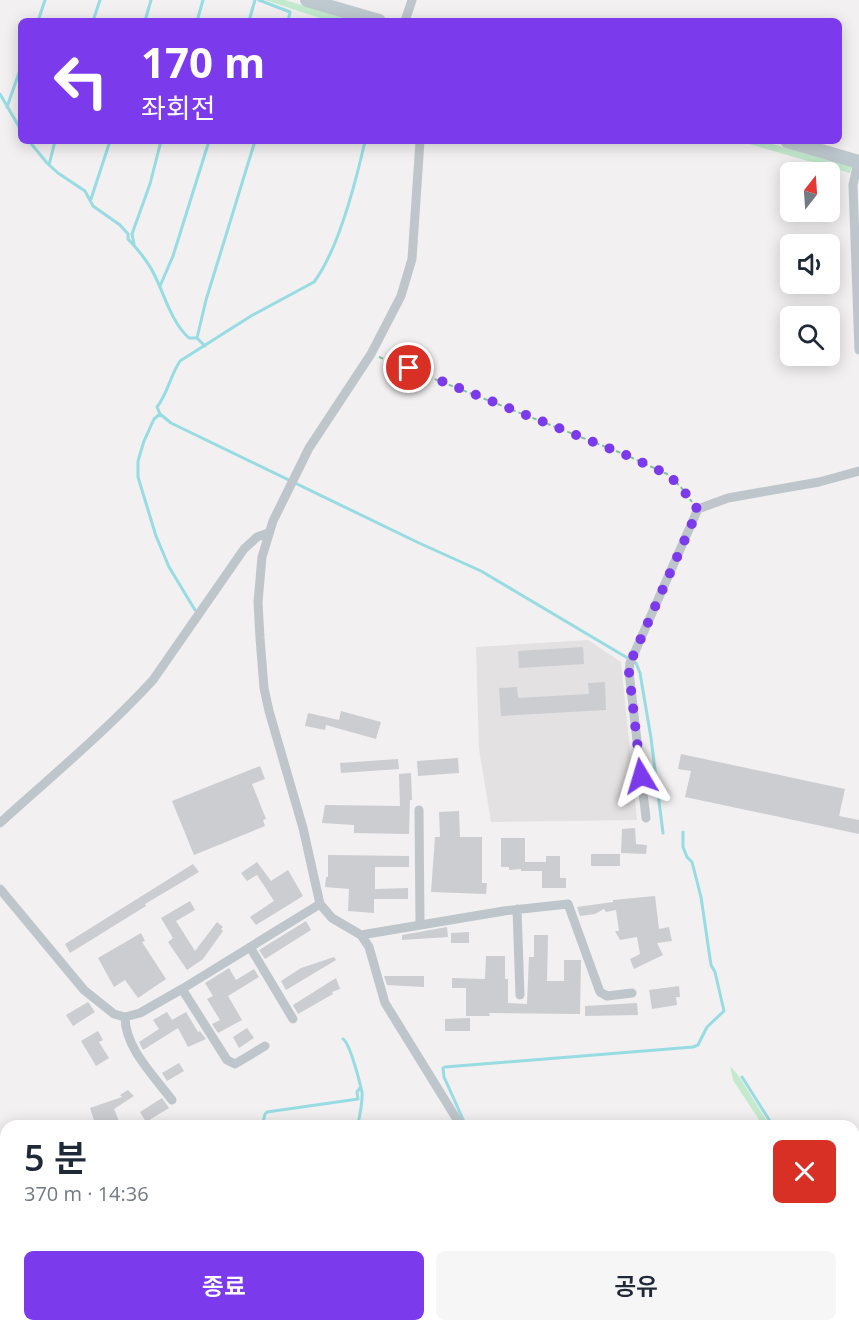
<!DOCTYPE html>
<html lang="ko">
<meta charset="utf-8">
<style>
:root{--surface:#fff;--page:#f6f6f7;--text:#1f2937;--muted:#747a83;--accent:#7c3aed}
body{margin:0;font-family:"Open Sans","Noto Sans KR",sans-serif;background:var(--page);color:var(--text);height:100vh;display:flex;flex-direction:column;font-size:22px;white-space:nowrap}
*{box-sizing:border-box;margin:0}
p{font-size:20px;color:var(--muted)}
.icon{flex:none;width:33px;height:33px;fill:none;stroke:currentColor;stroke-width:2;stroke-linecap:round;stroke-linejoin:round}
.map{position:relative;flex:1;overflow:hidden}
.panel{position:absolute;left:0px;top:1120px;width:860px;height:212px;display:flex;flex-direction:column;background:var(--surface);border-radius:18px 18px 0 0;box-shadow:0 3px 15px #0003}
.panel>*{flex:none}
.banner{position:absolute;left:18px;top:18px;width:824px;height:126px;border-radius:9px;box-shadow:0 3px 15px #0003;background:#7c3aed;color:#fff;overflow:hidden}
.needle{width:39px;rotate:17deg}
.buttons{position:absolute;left:780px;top:162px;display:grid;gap:12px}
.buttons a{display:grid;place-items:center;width:60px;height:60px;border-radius:9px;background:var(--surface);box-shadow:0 3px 15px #0003;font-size:30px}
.pin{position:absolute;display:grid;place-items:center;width:51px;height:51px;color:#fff;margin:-26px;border:3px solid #fff;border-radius:50%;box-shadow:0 2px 6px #0007}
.me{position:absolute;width:66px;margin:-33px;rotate:353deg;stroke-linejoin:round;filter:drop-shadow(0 0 4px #0008)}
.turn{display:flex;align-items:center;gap:21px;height:126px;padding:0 24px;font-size:27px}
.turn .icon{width:78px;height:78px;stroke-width:2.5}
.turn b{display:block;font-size:42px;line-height:51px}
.round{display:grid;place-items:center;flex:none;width:63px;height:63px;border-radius:9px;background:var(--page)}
.headline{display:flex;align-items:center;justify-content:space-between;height:102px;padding:0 24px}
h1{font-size:36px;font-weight:600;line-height:45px}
.cta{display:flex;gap:12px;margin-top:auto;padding:12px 24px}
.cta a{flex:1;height:69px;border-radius:9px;background:var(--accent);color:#fff;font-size:24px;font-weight:600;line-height:69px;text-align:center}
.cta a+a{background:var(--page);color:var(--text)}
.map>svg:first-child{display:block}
.education{fill:#e3e1e2}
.green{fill:#c4eace}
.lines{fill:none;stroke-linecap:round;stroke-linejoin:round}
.stream{stroke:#97dce2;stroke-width:3}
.building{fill:#cbcdd1}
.path{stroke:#81c49a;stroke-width:2;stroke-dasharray:4.5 3;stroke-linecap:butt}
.street{stroke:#bec6cb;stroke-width:9}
.secondary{stroke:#bec9cf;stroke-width:14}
.route{stroke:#7c3aed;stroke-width:10;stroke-dasharray:0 18}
</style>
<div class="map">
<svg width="859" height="1331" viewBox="0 0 859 1331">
<rect width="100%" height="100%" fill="#f2f0f1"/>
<path class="education" d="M588,640L621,662L637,820L491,822L479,749L476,647Z"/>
<path class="green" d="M265,0H285L356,21H329Z
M739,141H762L852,167L850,173Z
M730,1066L738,1075L770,1126H763L733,1080Z"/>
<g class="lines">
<path class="stream" d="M259,0L290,12L288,21
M38,21L45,0
M93,21L100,0
M145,21L151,0
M197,21L203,0
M249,21L255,0
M0,94L21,130
M7,107L21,67
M29,141L47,163L58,173L85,191L93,206L120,225L128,234V239C136,247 148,262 153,272C164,293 171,322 189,338H197L205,346
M365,141C356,181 338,250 314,282L251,316L180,361C170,376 168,393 157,407L160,414L171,423L419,543L481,571L636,663L640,673L651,738L663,833
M49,165L55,141
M91,199L110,141
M134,244L132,234L150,184L161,141
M160,286L173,256L209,141
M197,338L206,300L255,141
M160,414L154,419L144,441L138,461V477L156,536L169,567L195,610
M343,1039C350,1043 360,1083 362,1092C363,1103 359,1116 358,1126
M742,1077L773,1126
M262,1126L265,1114L267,1112L358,1099L357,1092L360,1088
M466,1126L444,1077L443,1068L445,1067L693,1047L698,1045L707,1027L724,1011L715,972L711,965L701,897L692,862L687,857L683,847V832
M0,1198H6
M854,1254L859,1262
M0,1271L6,1270
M0,1295L6,1293
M32,1326V1331
M342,1326V1331
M87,1331L115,1326"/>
</g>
<path class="building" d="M583,647L584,664L519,668L518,651Z
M605,682L606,710L501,716L499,688L517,687L518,698L589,694L588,683Z
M341,711L381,722L376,739L326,725L325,730L305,726L308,713L339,720Z
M681,754L845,789L839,816L859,820V834L685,797L691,771L678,769Z
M458,758L459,773L418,776L417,761Z
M398,759L399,769L341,773L340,763Z
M260,766L265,779L252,784L266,819L263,820L265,826L194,855L172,801Z
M411,773L412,800H410L409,834L354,833V825L322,823L325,805L400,806L399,774Z
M459,811L460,837H482V883H487L486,894L431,892L435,837H440L439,812Z
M635,828L636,844L647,845L646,854L621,853L622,829Z
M501,838H525V862H546V856H560V878H566V888H542V871H521V869L509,870V867H501Z
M591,854H620V866H591Z
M328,855L409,856V867H375V889L408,888V899H374V913L348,911L349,889L325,887L326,877H328Z
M257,862L271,881L288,870L303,896L256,925L250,917L274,901L257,875L247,881L241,873Z
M193,864L199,872L145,904L146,906L70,953L65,944Z
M655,896L659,929L669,927L672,941L657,943L663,955L634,969L630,959L640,954L637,937L620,940L615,931H619L616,910L606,912L604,909L595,914L580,916L577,907L613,902V900Z
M190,901L195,910L176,921L195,951L217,922L223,927L221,929L223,931L203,959L187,970L168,942L173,938L161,918Z
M306,921L311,930L265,959L259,950Z
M447,927L448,937L402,940V935Z
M469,932V943H451V933Z
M141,933L145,941L142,942L166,979L138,998L125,980L114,987L98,958Z
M534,935H548L547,981H564V960H581L580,1014L489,1013L490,1016H466V988H452V978L485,979L486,956H505V979H508V1003L527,1004L529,957H534Z
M334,957L336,960L286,990L281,981L301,968Z
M229,968L236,980L254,969L259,977L228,996L242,1020L218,1033L212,1024L220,1020L207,999L213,996L205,983Z
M384,976H424V987L387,985Z
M336,978L340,989L332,992L333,994L298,1014L293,1005Z
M679,986L680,997H676L677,1005L652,1009L649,990Z
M88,1002L95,1012L73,1026L66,1015Z
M637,1003L638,1015L585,1016V1006Z
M167,1012L172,1020L186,1012L198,1032L200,1031L206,1039L188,1047L178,1028L143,1050L139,1042L159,1029L153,1020Z
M470,1018V1031H445V1019Z
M247,1028L254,1038L239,1048L233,1037Z
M98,1031L103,1040L99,1042L109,1058L96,1066L81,1041Z
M179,1063L184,1071L167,1081L162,1073Z
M128,1090L134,1096L114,1109L121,1126H96L90,1108L122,1097L120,1095Z
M162,1098L169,1108L146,1122L140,1112Z"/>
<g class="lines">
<path class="path" d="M379,357L626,455L667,474L680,486L692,502"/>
<path class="street" d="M405,21L412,0
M420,141L412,259L401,296L371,354L309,448L273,521L262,557L258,602L260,638L264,688L269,711L303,828L320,904L332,918L361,935L369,947L385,1003L461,1126
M858,162L853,185L859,350
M419,810L420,924
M646,818L629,672L630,663L698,509L728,498L819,482L859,471
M0,823C52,776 106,731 153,680L244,549L257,537L268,533
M0,889L84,990L114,1014L125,1017L140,1013L182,989L320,904
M517,909L520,995
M361,935L504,911L568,904L600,992L607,996L632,993
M250,947L293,1019
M182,989L227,1060L235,1064L265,1046
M125,1017C125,1048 154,1076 172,1100
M578,1326L581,1331
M801,1326L824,1331
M611,1331L628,1326"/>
<path class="secondary" d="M307,0L379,21
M787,141L859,162"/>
</g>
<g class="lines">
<path class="route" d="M409,368L626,455L667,474L680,486L698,510L630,663L629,672L641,776"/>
</g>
</svg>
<div class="buttons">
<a><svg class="needle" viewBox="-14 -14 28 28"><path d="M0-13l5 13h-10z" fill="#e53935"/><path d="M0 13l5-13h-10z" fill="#747a83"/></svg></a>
<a><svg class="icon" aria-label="sound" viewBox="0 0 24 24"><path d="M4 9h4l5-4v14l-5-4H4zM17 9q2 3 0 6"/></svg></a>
<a><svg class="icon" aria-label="search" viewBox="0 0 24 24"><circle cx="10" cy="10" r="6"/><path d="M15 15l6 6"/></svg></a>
</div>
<div class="pin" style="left:409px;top:368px;background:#d93025"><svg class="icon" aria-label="arrive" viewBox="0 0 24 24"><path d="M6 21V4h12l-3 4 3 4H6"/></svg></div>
<svg class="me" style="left:641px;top:776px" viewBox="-20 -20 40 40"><path d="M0-17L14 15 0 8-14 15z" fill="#7c3aed" stroke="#fff" stroke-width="4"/></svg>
<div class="banner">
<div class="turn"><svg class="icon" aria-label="left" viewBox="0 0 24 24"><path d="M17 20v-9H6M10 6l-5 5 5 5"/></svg><div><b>170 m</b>좌회전</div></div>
</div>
<section class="panel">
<div class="headline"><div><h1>5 분</h1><p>370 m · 14:36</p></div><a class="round" style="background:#d93025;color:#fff"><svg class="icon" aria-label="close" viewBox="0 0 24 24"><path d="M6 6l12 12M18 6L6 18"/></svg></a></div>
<div class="cta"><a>종료</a><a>공유</a></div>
</section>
</div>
